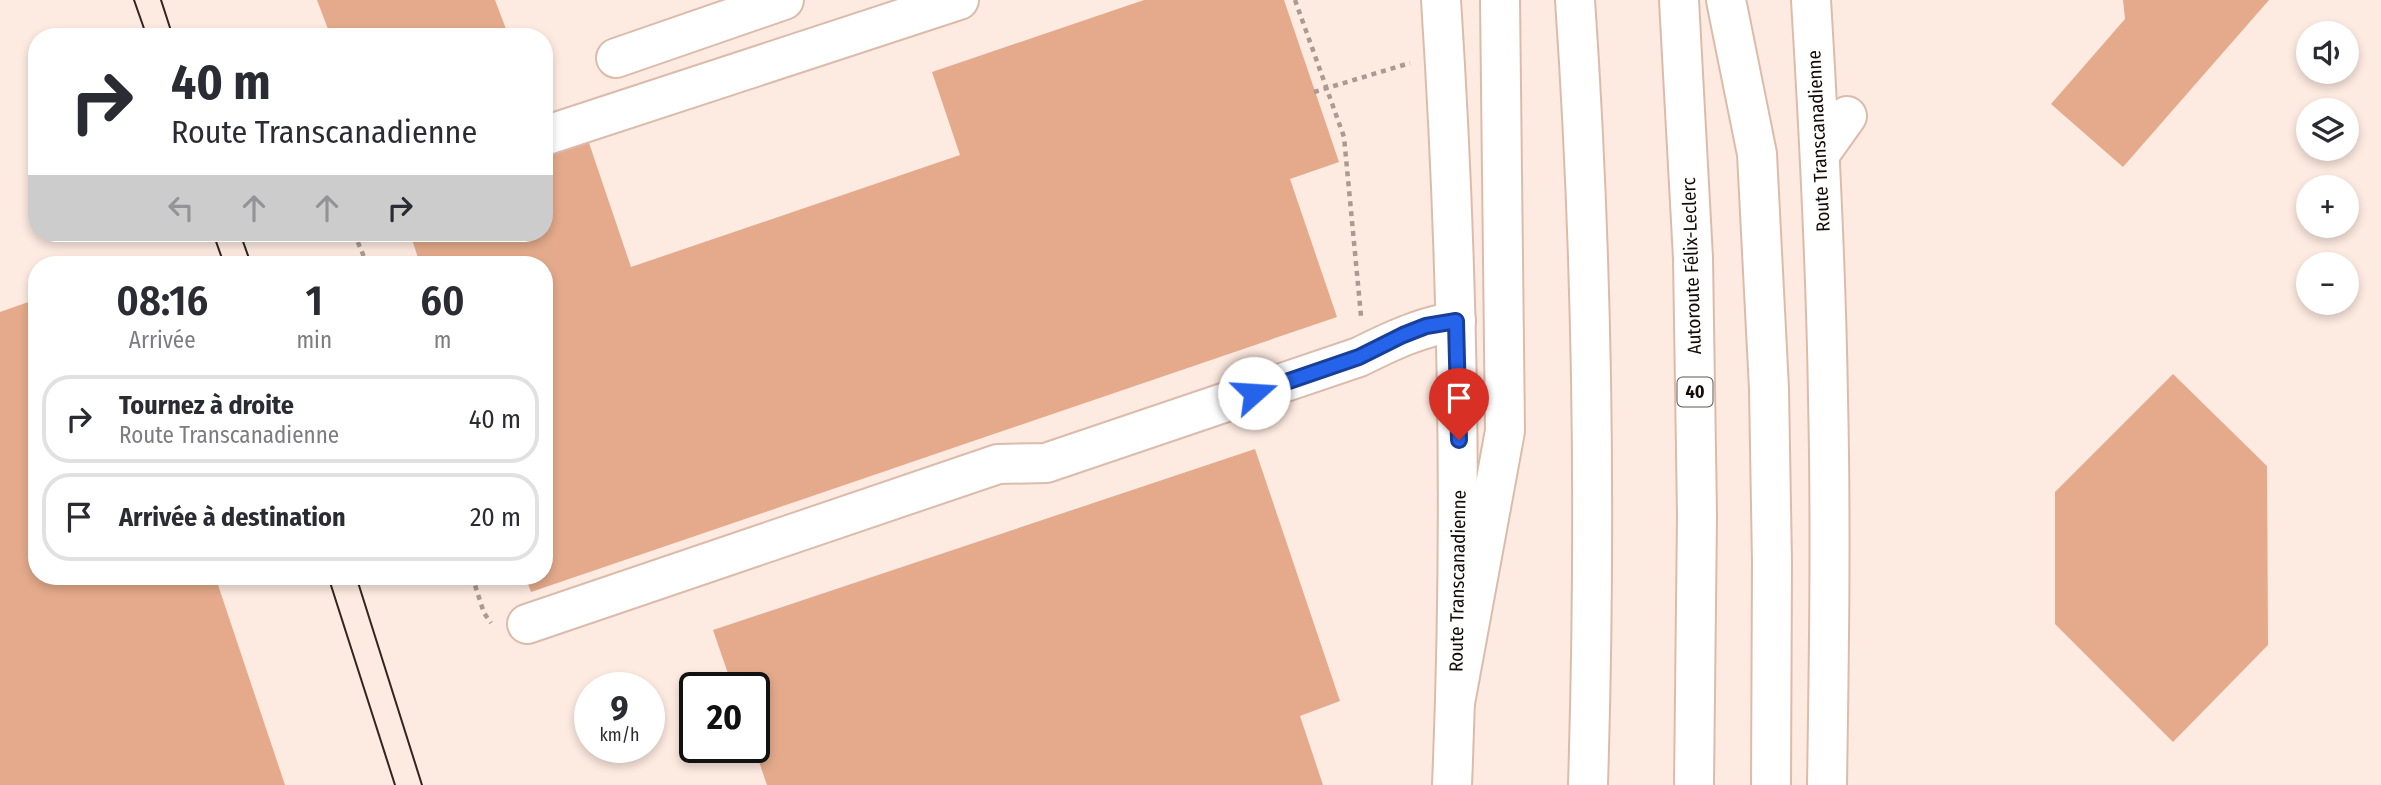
<!DOCTYPE html>
<html lang="fr">
<meta charset="utf-8">
<style>
:root{--surface:#fff;--page:#f2f2f3;--text:#2b2b33;--muted:#7c7c81;--line:#e1e1e2}
body{margin:0;font-family:"Fira Sans Condensed",sans-serif;background:var(--page);color:var(--text);height:100vh;display:flex;flex-direction:column;font-size:26px;white-space:nowrap}
*{box-sizing:border-box;margin:0}
p{font-size:23px;color:var(--muted)}
.icon{flex:none;width:38px;height:38px;fill:none;stroke:currentColor;stroke-width:2;stroke-linecap:round;stroke-linejoin:round}
.map{position:relative;flex:1;overflow:hidden}
.panel{position:absolute;left:28px;top:256px;width:525px;height:329px;display:flex;flex-direction:column;background:var(--surface);border-radius:28px;box-shadow:0 4px 10px #0003}
.panel>*{flex:none}
.top-card{position:absolute;left:28px;top:28px;width:525px;height:214px;border-radius:28px;box-shadow:0 4px 10px #0003;background:#fff;color:var(--text);overflow:hidden}
.fabs{position:absolute;left:2296px;top:21px;display:grid;gap:14px}
.fabs a{display:grid;place-items:center;width:63px;height:63px;border-radius:50%;background:var(--surface);box-shadow:0 4px 10px #0003;font-size:35px}
.speed{position:absolute;left:574px;top:672px;display:flex;gap:14px;font-size:35px;font-weight:700;text-align:center}
.speed>*{display:grid;place-content:center;width:91px;height:91px;border-radius:50%;background:var(--surface);box-shadow:0 4px 10px #0003;line-height:1}
.speed small{font-size:18px;font-weight:400}
.speed .limit{border:4px solid #111;border-radius:10px;background:#fff;color:#111}
.pin{position:absolute;display:grid;place-items:center;width:60px;height:60px;color:#fff;margin:-72px -30px;border-radius:50% 50% 50% 0;rotate:-45deg;box-shadow:0 0 7px #0007}
.pin .icon{rotate:45deg}
.me{position:absolute;width:77px;margin:-38px;rotate:71deg;stroke-linejoin:round;filter:drop-shadow(0 0 5px #0008)}
.turn{display:flex;align-items:center;gap:24px;height:147px;padding:0 28px;font-size:32px}
.turn .icon{width:91px;height:91px;stroke-width:2.5}
.turn b{display:block;font-size:49px;line-height:60px}
.lanes{display:flex;align-items:center;height:66px;padding:0 28px;background:#0003;justify-content:center;gap:35px;direction:ltr}
.lanes .off{opacity:.35}
.eta{display:flex;justify-content:space-evenly;align-items:center;height:119px;text-align:center}
.eta b{font-size:42px;font-weight:600;line-height:49px}
ul{padding:0;list-style:none}
li{display:flex;align-items:center;gap:21px;height:88px;margin:0 14px 10px;padding:0 14px;border:4px solid var(--line);border-radius:28px}
li div{flex:1}
li b{display:block;font-size:26px}
li em{font-style:normal}
.map>svg:first-child{display:block}
.building{fill:#e4aa8b}
.lines{fill:none;stroke-linecap:round;stroke-linejoin:round}
.minor-casing{stroke:#dbbcac;stroke-width:42}
.major-casing{stroke:#dbbcac;stroke-width:42}
.highway-casing{stroke:#dbbcac;stroke-width:42}
.path{stroke:#aa9a92;stroke-width:4.5;stroke-dasharray:5 5;stroke-linecap:butt}
.minor{stroke:#fff;stroke-width:38}
.major{stroke:#fff;stroke-width:38}
.highway{stroke:#fff;stroke-width:38}
.tram{stroke:#302520;stroke-width:2}
.route-casing{stroke:#184099;stroke-width:18}
.route{stroke:#2563eb;stroke-width:12}
.labels{text-anchor:middle;stroke-width:5;stroke-linejoin:round;paint-order:stroke}
.shield{fill:#fff;stroke:#5a5451;stroke-width:2}
.shield-label{font-size:18px;font-weight:bold;fill:#140a06}
.street-label{font-size:19px;fill:#140a06;stroke:#fff}
</style>
<div class="map">
<svg width="2381" height="785" viewBox="0 0 2381 785">
<rect width="100%" height="100%" fill="#fdeae0"/>
<path class="building" d="M317,0H495L509,37H331Z
M1144,0H1284L1339,162L1290,179L1337,317L531,592L525,576H544V264H420L410,233H544V155L588,140L631,267L960,155L932,72Z
M2123,0H2269L2123,167L2051,104L2125,19Z
M37,299V576H215L285,785H0V312Z
M2173,374L2267,466L2268,645L2173,742L2055,624V492Z
M1255,449L1340,701L1300,716L1323,785H767L754,747V688H733L713,630Z"/>
<g class="lines">
<g class="minor-casing">
<path id="minor" d="M616,58L784,0
M544,136L959,0
M1820,154L1847,116
M527,624L998,464L1046,463L1359,357C1393,340 1419,328 1456,321"/>
</g>
<g class="major-casing">
<path id="major" d="M1441,0C1458,262 1463,523 1452,785
M1811,0C1819,132 1826,265 1828,398C1831,527 1829,656 1827,785"/>
</g>
<g class="highway-casing">
<path id="highway" d="M1575,0C1593,261 1596,524 1588,785
M1679,0L1693,258L1697,515L1694,785
M1726,0L1757,154L1769,389L1772,563L1771,785
M1455,703L1505,431L1500,0"/>
</g>
<path class="path" d="M1295,0L1344,137L1361,316
M1314,92L1410,63
M354,233L367,264
M472,576L484,613L491,623"/>
<use href="#minor" class="minor"/>
<use href="#major" class="major"/>
<use href="#highway" class="highway"/>
<path class="tram" d="M134,0L147,37
M161,0L173,37
M213,233L224,264
M240,233L251,264
M328,576L395,785
M356,576L422,785"/>
</g>
<g class="lines">
<g class="route-casing">
<path id="route" d="M1254,393L1359,357L1403,335L1426,326L1456,321L1459,440"/>
</g>
<use href="#route" class="route"/>
</g>
<g class="labels">
<rect class="shield" x="1677.5" y="377.5" width="35" height="29" rx="5"/>
<g class="shield-label">
<text x="1695" y="398">40</text>
</g>
<g class="street-label">
<text transform="translate(1818 141) rotate(-93)" y="7">Route Transcanadienne</text>
<text transform="translate(1691 266) rotate(-92)" y="7">Autoroute Félix-Leclerc</text>
<text transform="translate(1457 581) rotate(-89)" y="7">Route Transcanadienne</text>
</g>
</g>
</svg>
<div class="fabs">
<a><svg class="icon" aria-label="sound" viewBox="0 0 24 24"><path d="M4 9h4l5-4v14l-5-4H4zM17 9q2 3 0 6"/></svg></a>
<a><svg class="icon" aria-label="layers" viewBox="0 0 24 24"><path d="M12 4l9 5-9 5-9-5zM3 14l9 5 9-5"/></svg></a>
<a>+</a>
<a>−</a>
</div>
<div class="speed"><div>9<small>km/h</small></div><div class="limit">20</div></div>
<div class="pin" style="left:1459px;top:440px;background:#d93025"><svg class="icon" aria-label="arrive" viewBox="0 0 24 24"><path d="M6 21V4h12l-3 4 3 4H6"/></svg></div>
<svg class="me" style="left:1254px;top:393px" viewBox="-20 -20 40 40"><circle r="19" fill="#fff"/><path d="M0-13L10 11 0 6-10 11z" fill="#2563eb"/></svg>
<div class="top-card">
<div class="turn"><svg class="icon" aria-label="right" viewBox="0 0 24 24"><path d="M7 20v-9h11M14 6l5 5-5 5"/></svg><div><b>40 m</b>Route Transcanadienne</div></div>
<div class="lanes"><svg class="icon off" aria-label="left" viewBox="0 0 24 24"><path d="M17 20v-9H6M10 6l-5 5 5 5"/></svg><svg class="icon off" aria-label="ahead" viewBox="0 0 24 24"><path d="M12 20V5M6 11l6-6 6 6"/></svg><svg class="icon off" aria-label="ahead" viewBox="0 0 24 24"><path d="M12 20V5M6 11l6-6 6 6"/></svg><svg class="icon" aria-label="right" viewBox="0 0 24 24"><path d="M7 20v-9h11M14 6l5 5-5 5"/></svg></div>
</div>
<section class="panel">
<div class="eta">
<div><b>08:16</b><p>Arrivée</p></div>
<div><b>1</b><p>min</p></div>
<div><b>60</b><p>m</p></div>
</div>
<ul>
<li><svg class="icon" aria-label="right" viewBox="0 0 24 24"><path d="M7 20v-9h11M14 6l5 5-5 5"/></svg><div><b>Tournez à droite</b><p>Route Transcanadienne</p></div><em>40 m</em></li>
<li><svg class="icon" aria-label="arrive" viewBox="0 0 24 24"><path d="M6 21V4h12l-3 4 3 4H6"/></svg><div><b>Arrivée à destination</b></div><em>20 m</em></li>
</ul>
</section>
</div>
